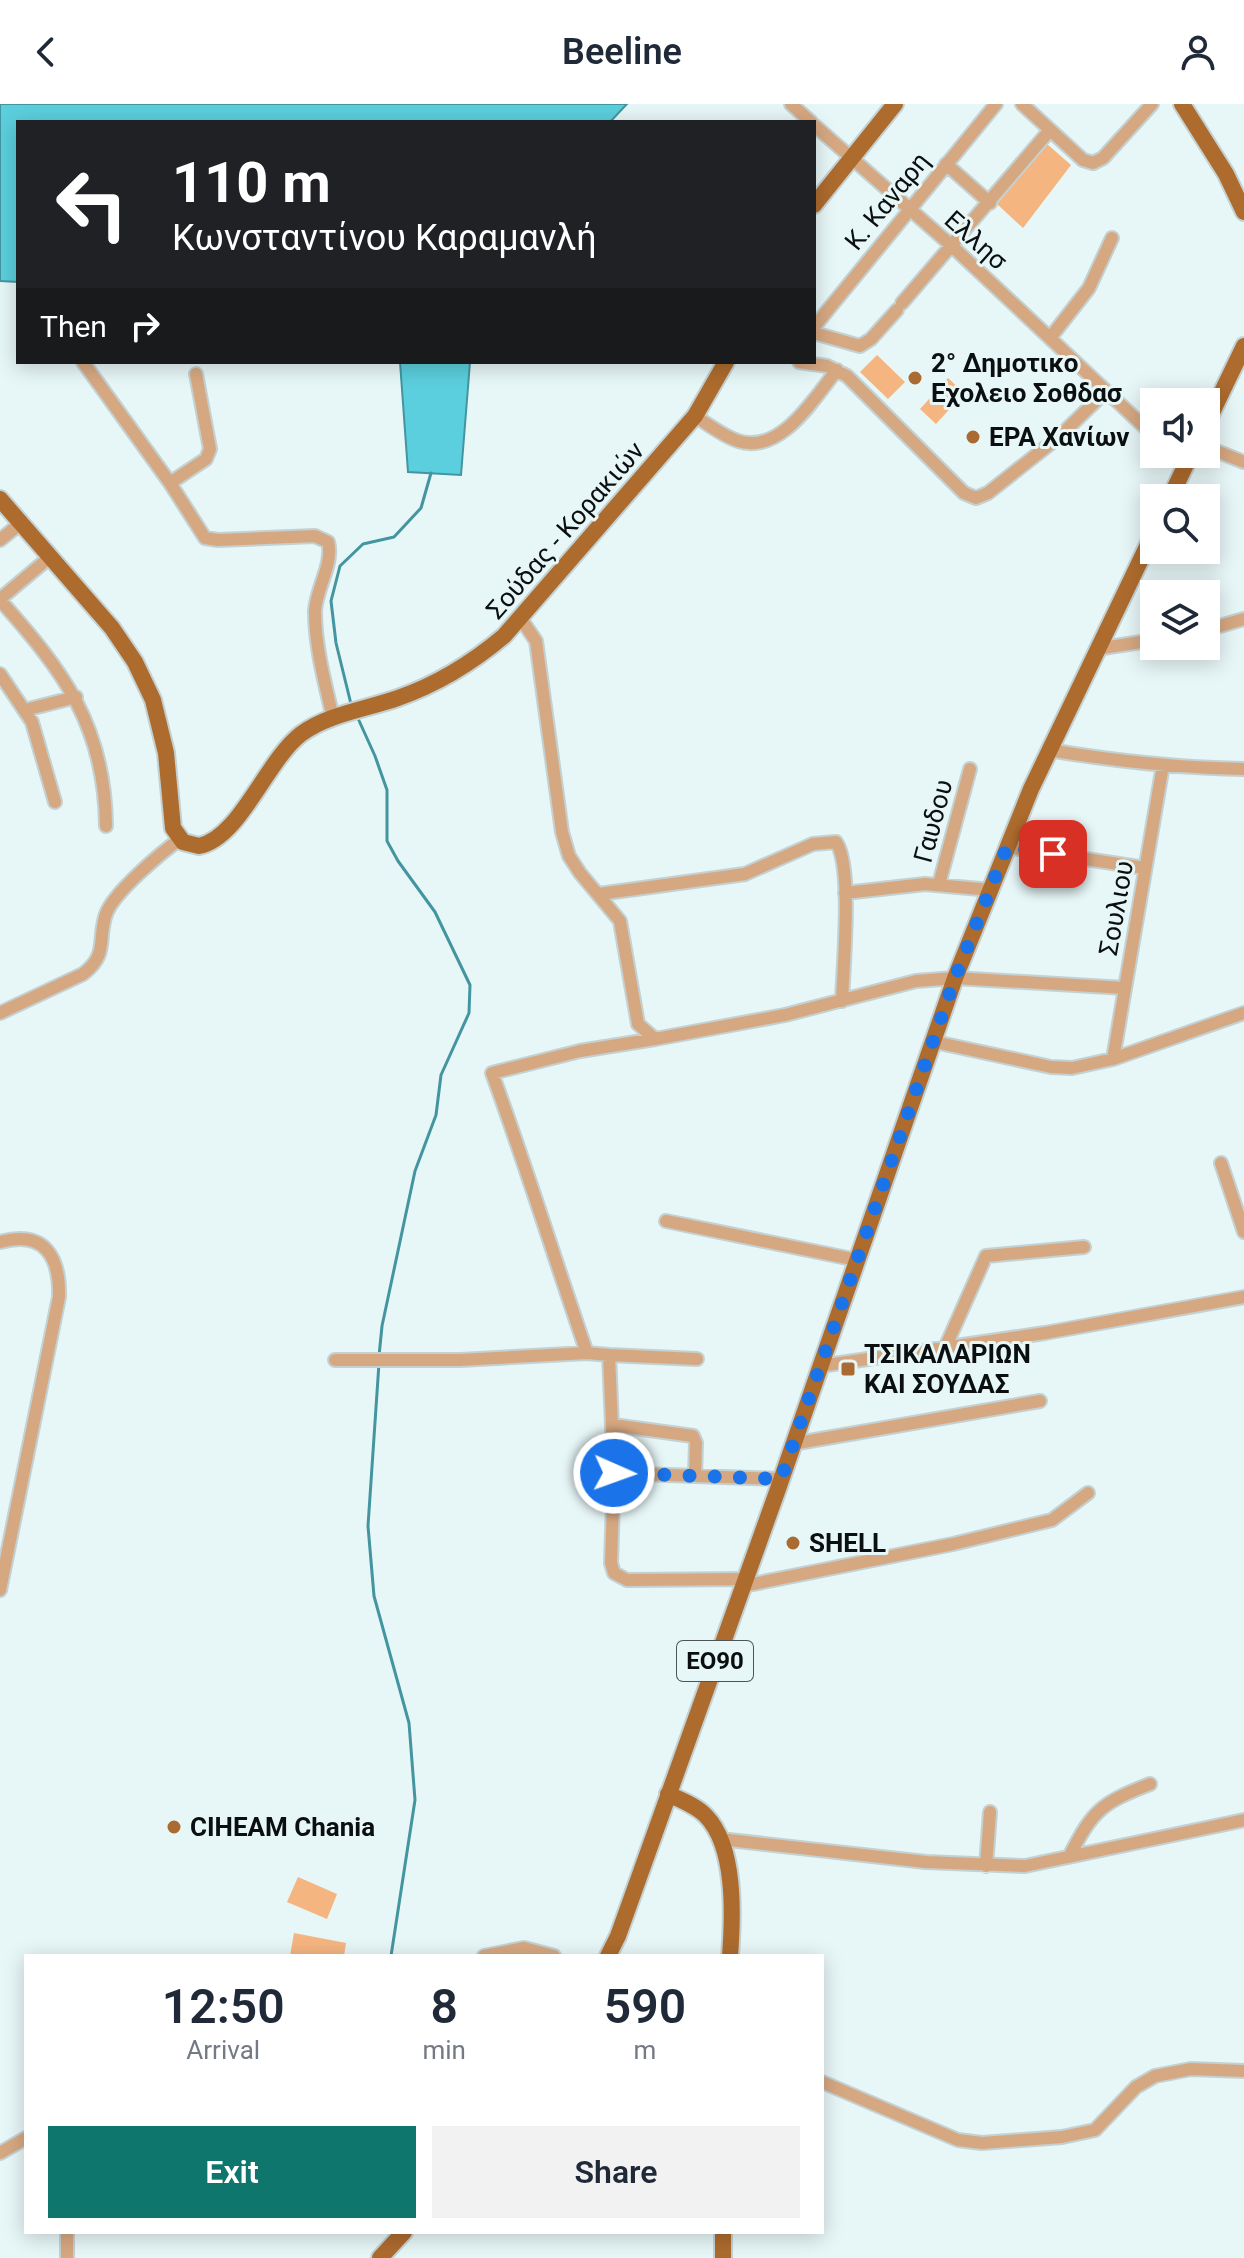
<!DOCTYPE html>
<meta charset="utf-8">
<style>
:root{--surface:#fff;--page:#f2f2f3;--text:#1f2937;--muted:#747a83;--accent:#0f766e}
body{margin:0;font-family:Roboto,sans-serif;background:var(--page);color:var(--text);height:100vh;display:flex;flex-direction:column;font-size:30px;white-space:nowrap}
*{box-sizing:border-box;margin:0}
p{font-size:26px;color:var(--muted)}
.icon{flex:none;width:44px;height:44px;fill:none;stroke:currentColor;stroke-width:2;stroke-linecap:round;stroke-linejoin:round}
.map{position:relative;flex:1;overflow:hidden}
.details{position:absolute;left:24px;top:1850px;width:800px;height:280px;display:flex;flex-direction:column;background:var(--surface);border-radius:0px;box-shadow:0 4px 20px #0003}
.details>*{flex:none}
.banner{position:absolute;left:16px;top:16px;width:800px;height:244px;border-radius:0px;box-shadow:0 4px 20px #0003;background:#202124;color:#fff;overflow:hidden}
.controls{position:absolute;left:1140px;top:284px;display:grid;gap:16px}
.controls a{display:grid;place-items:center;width:80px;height:80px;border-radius:0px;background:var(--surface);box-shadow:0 4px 20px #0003;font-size:40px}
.pin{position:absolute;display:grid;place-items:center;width:68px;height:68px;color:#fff;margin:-34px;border-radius:16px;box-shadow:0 4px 12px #0006}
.me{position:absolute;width:88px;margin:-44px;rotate:92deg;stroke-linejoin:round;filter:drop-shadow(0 0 6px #0008)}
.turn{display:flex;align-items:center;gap:28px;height:168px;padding:0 24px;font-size:36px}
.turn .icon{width:104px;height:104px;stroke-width:2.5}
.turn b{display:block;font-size:56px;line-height:68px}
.then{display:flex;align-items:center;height:76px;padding:0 24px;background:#0003;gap:16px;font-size:30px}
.eta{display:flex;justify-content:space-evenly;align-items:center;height:136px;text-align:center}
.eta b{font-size:48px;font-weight:600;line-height:56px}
.cta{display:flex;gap:16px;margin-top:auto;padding:16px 24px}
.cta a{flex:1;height:92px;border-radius:0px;background:var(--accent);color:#fff;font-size:32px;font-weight:600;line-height:92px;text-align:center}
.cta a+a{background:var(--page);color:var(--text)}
header{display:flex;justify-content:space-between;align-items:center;height:104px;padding:0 24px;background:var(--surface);font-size:36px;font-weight:600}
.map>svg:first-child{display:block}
.green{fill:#f4b581}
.water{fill:#5bcfdd;stroke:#4395a0;stroke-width:2}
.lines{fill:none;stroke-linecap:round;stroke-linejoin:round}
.stream{stroke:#4395a0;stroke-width:3}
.minor-casing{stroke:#c4d1d2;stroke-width:16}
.major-casing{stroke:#c4d1d2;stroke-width:20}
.minor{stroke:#d6a882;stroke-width:12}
.major{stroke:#ad6b2e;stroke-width:16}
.route{stroke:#1a73e8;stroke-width:14;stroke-dasharray:0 25.2}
.poi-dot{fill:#aa6b32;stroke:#e7f6f7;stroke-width:3}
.labels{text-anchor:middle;stroke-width:6;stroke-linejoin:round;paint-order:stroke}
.shield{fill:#e7f6f7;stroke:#4d5455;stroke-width:2}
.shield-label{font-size:24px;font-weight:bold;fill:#0b0f10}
.street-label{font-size:26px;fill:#0b0f10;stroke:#e7f6f7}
.poi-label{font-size:26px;font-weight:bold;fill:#0b0f10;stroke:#e7f6f7;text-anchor:start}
</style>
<header><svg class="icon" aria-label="back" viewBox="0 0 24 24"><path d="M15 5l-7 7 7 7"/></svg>Beeline<svg class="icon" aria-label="person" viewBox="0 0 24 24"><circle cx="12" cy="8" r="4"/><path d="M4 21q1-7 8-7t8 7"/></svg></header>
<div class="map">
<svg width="1244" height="2154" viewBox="0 0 1244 2154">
<rect width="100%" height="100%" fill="#e7f6f7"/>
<path class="green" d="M1047,40L1071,61L1023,124L997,100Z
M877,251L905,278L888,295L860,268Z
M948,274L964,289L936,320L920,305Z
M298,1773L337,1790L327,1815L287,1798Z
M294,1829L346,1839L344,1852H290Z"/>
<path class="water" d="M0,0H627L610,18H18V178L0,177Z
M400,258H470L461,371L408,368Z"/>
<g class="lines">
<path class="stream" d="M351,600L336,539L331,497L340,462L363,440L394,433L421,404L431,369
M356,610L375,652L387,686V737L398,757L435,808L470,881L469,909L441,971L436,1011L415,1067L382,1222L379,1252
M379,1259L368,1422L374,1492L409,1619L415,1696L391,1852"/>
<g class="minor-casing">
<path id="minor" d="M791,0L811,18
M1022,0L1083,56L1093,59L1103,54L1152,0
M814,21L953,143L1154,332
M946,60L990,99
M902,199L1050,26
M814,223L996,0
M814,229L860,242L871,235L897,206
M1050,234L1089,184L1112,134
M83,258L170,379L205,434L218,436L315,432L328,438C334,459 316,485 315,507C315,543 325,579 333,614
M799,258L827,262L847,272L964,389L976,394L988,389L1060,332L1106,287
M695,312C709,321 723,332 738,337C781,351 814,294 837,266
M1206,343L1244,358
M170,379L206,355L210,345L196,270
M0,436L21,419
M0,495L50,453
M0,496C64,568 105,622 106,722
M521,515L536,537L562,728L569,752L580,769L620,817L638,920L655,935L785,911L916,877L955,874L1125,884
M1206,526L1244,515
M1096,545L1154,536
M0,570L32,618L55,698
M25,606L76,593
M1049,646C1114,657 1178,664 1244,665
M1007,743L1145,764
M939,780L970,665
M845,789L925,780L991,786
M599,790L745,770L813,740L836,738C853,762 843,864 842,897
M0,909L83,870C109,850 97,836 106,810C114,788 161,749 180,735
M655,935L580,947L492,969C526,1062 555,1156 587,1249L609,1251L614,1369L611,1459L614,1469L627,1476L746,1475
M935,938L1051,963L1072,964L1113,955L1244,909
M1113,955L1163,661
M1221,1059L1244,1128
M666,1117L857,1156
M0,1138C45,1126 60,1153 59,1193L0,1486
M945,1244L986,1152L1084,1143
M609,1251L697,1255
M335,1256H460L587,1249
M820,1262L1045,1229L1244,1193
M613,1321L693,1332L696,1339L695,1372
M792,1340L1040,1297
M614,1369L781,1375
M743,1482L953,1440L1052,1416L1088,1389
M720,1735L926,1758L1025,1762L1244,1716
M1069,1753C1093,1706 1101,1699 1150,1680
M986,1762L990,1708
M484,1852L524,1844L554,1852
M822,1978L958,2036L982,2039L1062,2033L1095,2026L1136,1983L1155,1972L1191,1965L1244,1967
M0,2049L26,2034
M67,2154V2128"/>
</g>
<g class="major-casing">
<path id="major" d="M1182,0L1226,70L1244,108
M814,101L895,0
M1206,321L1244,242
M1170,394L1191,350
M0,395L112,524L135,558L153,596L166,649L173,724L183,738L199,742C240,734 266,657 301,630C328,610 367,605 398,594C438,580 472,559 504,532L695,312L726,258
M668,1690C681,1696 697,1702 706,1712C736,1743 733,1812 730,1852
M608,1852L618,1832L778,1385L955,874L1031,685L1154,428
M723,2128V2154
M380,2154L404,2128"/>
</g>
<use href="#minor" class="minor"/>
<use href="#major" class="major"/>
</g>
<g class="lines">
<path class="route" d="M614,1369L781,1375L955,874L1007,743L1053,750"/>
</g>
<g class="poi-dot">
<circle cx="915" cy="274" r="8"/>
<circle cx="973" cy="333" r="8"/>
<rect x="840" y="1257" width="16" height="16" rx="4"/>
<circle cx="793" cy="1439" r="8"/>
<circle cx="174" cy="1723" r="8"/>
</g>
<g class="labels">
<rect class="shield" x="677" y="1537" width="76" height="40" rx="6"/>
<g class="shield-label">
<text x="715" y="1565">ΕΟ90</text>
</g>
<g class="street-label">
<text transform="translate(887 97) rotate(-51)" y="9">Κ. Καναρη</text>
<text transform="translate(976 136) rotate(42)" y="9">Ελλησ</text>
<text transform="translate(565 426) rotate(-49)" y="9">Σούδας - Κορακιών</text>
<text transform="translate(933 717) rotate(-75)" y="9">Γαυδου</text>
<text transform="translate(1116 804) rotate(-80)" y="9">Σουλιου</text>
</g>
<g class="poi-label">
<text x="931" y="268">2° Δημοτικο<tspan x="931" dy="30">Εχολειο Σοθδασ</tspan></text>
<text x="989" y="342">ΕΡΑ Χανίων</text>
<text x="864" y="1259">ΤΣΙΚΑΛΑΡΙΩΝ<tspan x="864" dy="30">ΚΑΙ ΣΟΥΔΑΣ</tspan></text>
<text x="809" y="1448">SHELL</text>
<text x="190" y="1732">CIHEAM Chania</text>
</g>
</g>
</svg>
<div class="controls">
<a><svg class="icon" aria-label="sound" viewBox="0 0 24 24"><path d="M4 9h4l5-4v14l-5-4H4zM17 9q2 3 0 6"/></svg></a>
<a><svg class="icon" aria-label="search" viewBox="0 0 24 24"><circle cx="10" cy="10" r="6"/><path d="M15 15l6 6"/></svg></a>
<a><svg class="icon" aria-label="layers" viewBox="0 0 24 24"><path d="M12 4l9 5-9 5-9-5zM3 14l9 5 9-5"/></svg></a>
</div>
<div class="pin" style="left:1053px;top:750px;background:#d93025"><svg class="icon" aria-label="arrive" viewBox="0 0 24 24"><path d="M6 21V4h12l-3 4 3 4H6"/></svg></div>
<svg class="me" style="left:614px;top:1369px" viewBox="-20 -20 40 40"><circle r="17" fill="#1a73e8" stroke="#fff" stroke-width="3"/><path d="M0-11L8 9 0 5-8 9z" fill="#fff"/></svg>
<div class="banner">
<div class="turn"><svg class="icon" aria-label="left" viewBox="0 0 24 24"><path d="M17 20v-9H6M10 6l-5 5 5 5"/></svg><div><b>110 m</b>Κωνσταντίνου Καραμανλή</div></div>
<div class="then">Then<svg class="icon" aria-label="right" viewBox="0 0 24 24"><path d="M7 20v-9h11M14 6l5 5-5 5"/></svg></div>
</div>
<section class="details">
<div class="eta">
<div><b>12:50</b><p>Arrival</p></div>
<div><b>8</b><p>min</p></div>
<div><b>590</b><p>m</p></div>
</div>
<div class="cta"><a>Exit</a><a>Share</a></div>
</section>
</div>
